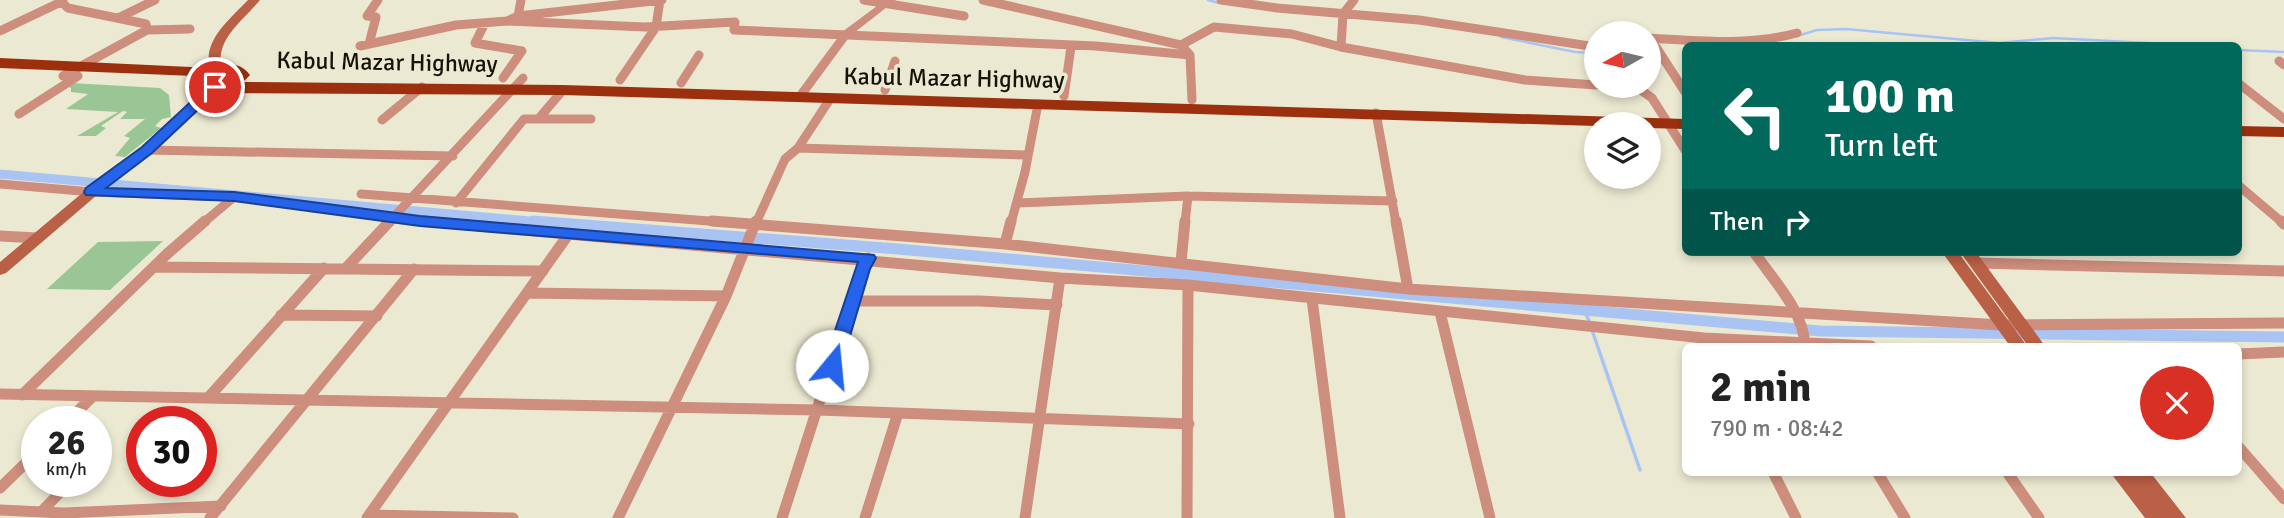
<!DOCTYPE html>
<meta charset="utf-8">
<style>
:root{--surface:#fff;--page:#f2f2f2;--text:#222;--muted:#767676}
body{margin:0;font-family:Signika,sans-serif;background:var(--page);color:var(--text);height:100vh;display:flex;flex-direction:column;font-size:26px;white-space:nowrap}
*{box-sizing:border-box;margin:0}
p{font-size:23px;color:var(--muted)}
.icon{flex:none;width:38px;height:38px;fill:none;stroke:currentColor;stroke-width:2;stroke-linecap:round;stroke-linejoin:round}
.map{position:relative;flex:1;overflow:hidden}
.drawer{position:absolute;left:1682px;top:343px;width:560px;height:133px;display:flex;flex-direction:column;background:var(--surface);border-radius:10px;box-shadow:0 4px 10px #0003}
.drawer>*{flex:none}
.guide{position:absolute;left:1682px;top:42px;width:560px;height:214px;border-radius:10px;box-shadow:0 4px 10px #0003;background:#00695c;color:#fff;overflow:hidden}
.needle{width:46px;rotate:262deg}
.fabs{position:absolute;left:1584px;top:21px;display:grid;gap:14px}
.fabs a{display:grid;place-items:center;width:77px;height:77px;border-radius:50%;background:var(--surface);box-shadow:0 4px 10px #0003;font-size:35px}
.speed{position:absolute;left:21px;top:406px;display:flex;gap:14px;font-size:35px;font-weight:700;text-align:center}
.speed>*{display:grid;place-content:center;width:91px;height:91px;border-radius:50%;background:var(--surface);box-shadow:0 4px 10px #0003;line-height:1}
.speed small{font-size:18px;font-weight:400}
.speed .limit{border:10px solid #d22;background:#fff;color:#111}
.pin{position:absolute;display:grid;place-items:center;width:60px;height:60px;color:#fff;margin:-30px;border:4px solid #fff;border-radius:50%;box-shadow:0 2px 7px #0007}
.me{position:absolute;width:77px;margin:-38px;rotate:17deg;stroke-linejoin:round;filter:drop-shadow(0 0 5px #0008)}
.turn{display:flex;align-items:center;gap:24px;height:147px;padding:0 28px;font-size:32px}
.turn .icon{width:91px;height:91px;stroke-width:2.5}
.turn b{display:block;font-size:49px;line-height:60px}
.then{display:flex;align-items:center;height:66px;padding:0 28px;background:#0003;gap:14px;font-size:26px}
.round{display:grid;place-items:center;flex:none;width:74px;height:74px;border-radius:37px;background:var(--page)}
.overview{display:flex;align-items:center;justify-content:space-between;height:119px;padding:0 28px}
h1{font-size:42px;font-weight:800;line-height:52px}
.map>svg:first-child{display:block}
.green{fill:#9ac696}
.lines{fill:none;stroke-linecap:round;stroke-linejoin:round}
.stream-far1{stroke:#a9c4f3;stroke-width:2.5}
.stream{stroke:#a9c4f3;stroke-width:3.5}
.canal-far1{stroke:#a9c4f3;stroke-width:9}
.canal{stroke:#a9c4f3;stroke-width:11}
.minor-far1{stroke:#cd8e7d;stroke-width:9}
.minor{stroke:#cd8e7d;stroke-width:11}
.tertiary{fill:#cd8e7d;fill-rule:evenodd}
.secondary{fill:#ba6047;fill-rule:evenodd}
.trunk{fill:#9c300e;fill-rule:evenodd}
.route{fill:#2563eb;stroke:#184099;stroke-width:2}
.labels{text-anchor:middle;stroke-width:7;stroke-linejoin:round;paint-order:stroke}
.street-label{font-size:24px;fill:#15140c;stroke:#ece9d2}
</style>
<div class="map">
<svg width="2284" height="518" viewBox="0 0 2284 518">
<rect width="100%" height="100%" fill="#ece9d2"/>
<path class="green" d="M71,83L160,88L169,95L171,117L162,119L155,126L161,128L125,157L115,156L130,138L124,136L145,119H120L127,112L123,111L101,126L106,128L96,136H77L118,112L66,109L88,94L71,92V88L67,86Z
M163,241L110,290L47,289L98,242Z"/>
<g class="lines">
<path class="stream-far1" d="M1208,0L1219,3
M1797,36L1817,30L1846,29L1999,43L2053,38L2205,46
M1501,37L1575,52L1596,53
M1759,44L1776,42
M2238,50L2284,52"/>
<path class="stream" d="M1585,312L1590,323
M1592,330L1640,470"/>
<path class="canal-far1" d="M0,174L552,223"/>
<path class="canal" d="M533,221L898,249L1820,331L2284,337"/>
<path class="minor-far1" d="M59,0L68,8L146,24L147,30L190,29
M864,0L964,16
M983,0L1181,45L1190,55L1192,100
M1221,0L1277,8L1419,20L1596,47
M1354,0L1343,14L1341,47L1525,80L1596,85
M518,16L521,0
M118,18L155,0
M507,21L645,27L735,22L734,30L1096,46L1190,55
M485,23L475,43L522,51L503,78
M0,31L63,1
M1648,38C1699,41 1747,46 1797,33
M1648,41L1656,47L1685,92
M369,44L376,17L367,16L378,0
M1181,45L1214,27L1292,34L1341,47
M360,46L456,25L507,21L518,16L662,0
M2279,61L2284,65
M63,76L147,30
M620,80L656,27L660,0
M681,83L699,55
M2238,83L2284,119
M1612,86L1638,88L1652,98L1685,150
M885,90L895,61
M1064,96L1071,47
M1376,113L1396,223
M19,114L78,76
M540,117L563,90
M382,120L422,87
M798,148L1028,155
M147,150L453,156
M0,184L92,192L234,197L441,223
M2238,185L2283,223
M361,194L735,223
M456,203L524,119H591
M1018,203L1188,196L1393,201
M203,223L234,197
M388,223L523,78
M756,223L785,159L798,148L830,99
M1011,223L1025,172L1038,104
M1185,223L1188,196"/>
<path class="minor" d="M423,221L1060,278L1188,285L1704,338L1871,346
M712,221L1005,244L1408,289L2001,325L2284,323
M1396,221L1408,289
M2281,221L2284,224
M0,236L37,238
M1005,244L1011,221
M1754,252C1773,280 1804,311 1805,346
M1181,262L1185,221
M1977,263L2284,271
M155,267L543,271
M346,268L390,221
M528,293L726,296
M1312,299L1340,518
M852,301H980L1057,305
M1440,312L1490,518
M281,315L377,316
M2238,354L2284,352
M0,394L818,410L1189,424
M22,395L167,254L205,221
M208,398L324,268
M67,422L93,396
M2238,446L2284,499
M96,450H103L96,456
M1773,472L1796,518
M1877,472L1905,518
M2007,472L2039,518
M0,488L37,452
M0,510L64,513L221,506
M41,512L71,481
M369,515L568,235
M210,518L414,269
M367,518L369,515L513,518
M618,518L726,296L756,221
M782,518L862,269L868,258
M865,518L898,413
M1025,518L1060,278
M1187,518L1188,285"/>
<path class="tertiary" d="M885,0H896L850,36L803,100H795L793,98L842,32Z"/>
<path class="secondary" d="M248,0H260C243,21 214,39 222,70L220,73H212C198,44 230,19 248,0Z
M215,83L220,84V90L152,153L97,195L6,273L0,275V262L87,189L142,147L210,84Z
M1942,252H1958L2027,346H2010Z
M1960,252H1976L2045,346H2028Z
M2110,472H2150L2186,518H2145Z"/>
<path class="trunk" d="M0,58L212,68C227,63 240,62 250,75L243,82L563,85L1685,119V129L1648,128V124L1596,126L563,95L206,93L194,90L186,84L194,76L0,68ZM225,74H233L217,82L205,83Z
M2238,126L2284,127V137L2238,136Z"/>
</g>
<path class="route" d="M215,83L221,87L219,90L152,153L106,188L234,192L420,216L874,255L876,258L870,269L841,366L832,372L823,366L858,262L420,226L234,201L86,195L84,192L86,188L142,147L210,84Z"/>
<g class="labels">
<g class="street-label">
<text transform="translate(387 62) rotate(1)" y="8">Kabul Mazar Highway</text>
<text transform="translate(954 78) rotate(1)" y="8">Kabul Mazar Highway</text>
</g>
</g>
</svg>
<div class="fabs">
<a><svg class="needle" viewBox="-14 -14 28 28"><path d="M0-13l5 13h-10z" fill="#e53935"/><path d="M0 13l5-13h-10z" fill="#767676"/></svg></a>
<a><svg class="icon" aria-label="layers" viewBox="0 0 24 24"><path d="M12 4l9 5-9 5-9-5zM3 14l9 5 9-5"/></svg></a>
</div>
<div class="speed"><div>26<small>km/h</small></div><div class="limit">30</div></div>
<div class="pin" style="left:215px;top:87px;background:#d93025"><svg class="icon" aria-label="arrive" viewBox="0 0 24 24"><path d="M6 21V4h12l-3 4 3 4H6"/></svg></div>
<svg class="me" style="left:832px;top:366px" viewBox="-20 -20 40 40"><circle r="19" fill="#fff"/><path d="M0-13L10 11 0 6-10 11z" fill="#2563eb"/></svg>
<div class="guide">
<div class="turn"><svg class="icon" aria-label="left" viewBox="0 0 24 24"><path d="M17 20v-9H6M10 6l-5 5 5 5"/></svg><div><b>100 m</b>Turn left</div></div>
<div class="then">Then<svg class="icon" aria-label="right" viewBox="0 0 24 24"><path d="M7 20v-9h11M14 6l5 5-5 5"/></svg></div>
</div>
<section class="drawer">
<div class="overview"><div><h1>2 min</h1><p>790 m · 08:42</p></div><a class="round" style="background:#d93025;color:#fff"><svg class="icon" aria-label="close" viewBox="0 0 24 24"><path d="M6 6l12 12M18 6L6 18"/></svg></a></div>
</section>
</div>
